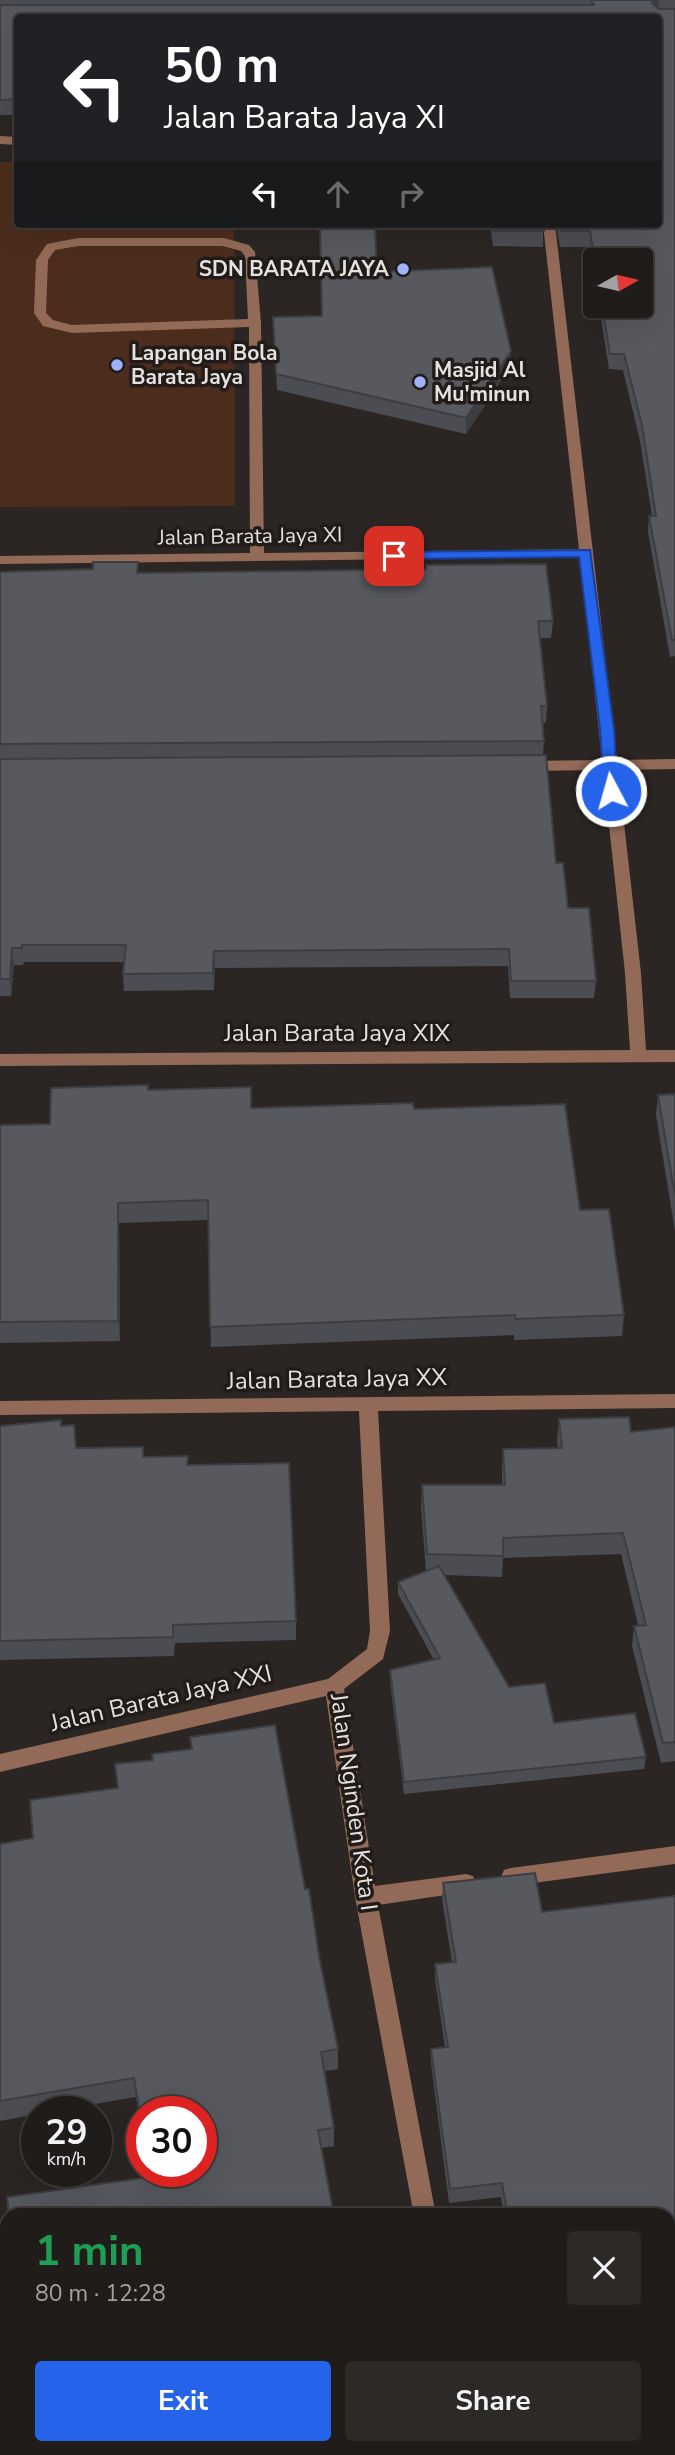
<!DOCTYPE html>
<meta charset="utf-8">
<style>
:root{--surface:#201c1a;--page:#2d2927;--text:#f1f3f6;--muted:#a2a1a2;--line:#3d3a39;--accent:#2563eb}
body{margin:0;font-family:"Nunito Sans",sans-serif;background:var(--page);color:var(--text);height:100vh;display:flex;flex-direction:column;font-size:26px;white-space:nowrap}
*{box-sizing:border-box;margin:0}
p{font-size:23px;color:var(--muted)}
.icon{flex:none;width:38px;height:38px;fill:none;stroke:currentColor;stroke-width:2;stroke-linecap:round;stroke-linejoin:round}
.map{position:relative;flex:1;overflow:hidden}
.side{position:absolute;left:0px;top:2208px;width:676px;height:247px;display:flex;flex-direction:column;background:var(--surface);border-radius:21px 21px 0 0;box-shadow:0 7px 28px #0002,0 0 0 2px var(--line)}
.side>*{flex:none}
.banner{position:absolute;left:14px;top:14px;width:648px;height:214px;border-radius:7px;box-shadow:0 7px 28px #0002,0 0 0 2px var(--line);background:#202124;color:#fff;overflow:hidden}
.needle{width:46px;rotate:82deg}
.controls{position:absolute;left:583px;top:248px;display:grid;gap:14px}
.controls a{display:grid;place-items:center;width:70px;height:70px;border-radius:7px;background:var(--surface);box-shadow:0 7px 28px #0002,0 0 0 2px var(--line);font-size:35px}
.speed{position:absolute;left:21px;top:2096px;display:flex;gap:14px;font-size:35px;font-weight:700;text-align:center}
.speed>*{display:grid;place-content:center;width:91px;height:91px;border-radius:50%;background:var(--surface);box-shadow:0 7px 28px #0002,0 0 0 2px var(--line);line-height:1}
.speed small{font-size:18px;font-weight:400}
.speed .limit{border:10px solid #d22;background:#fff;color:#111}
.pin{position:absolute;display:grid;place-items:center;width:60px;height:60px;color:#fff;margin:-30px;border-radius:14px;box-shadow:0 4px 10px #0006}
.me{position:absolute;width:77px;margin:-38px;rotate:354deg;stroke-linejoin:round;filter:drop-shadow(0 0 5px #0008)}
.turn{display:flex;align-items:center;gap:24px;height:147px;padding:0 35px;font-size:32px}
.turn .icon{width:91px;height:91px;stroke-width:2.5}
.turn b{display:block;font-size:49px;line-height:60px}
.lanes{display:flex;align-items:center;height:66px;padding:0 35px;background:#0003;justify-content:center;gap:35px;direction:ltr}
.lanes .off{opacity:.35}
.round{display:grid;place-items:center;flex:none;width:74px;height:74px;border-radius:7px;background:var(--page)}
.head{display:flex;align-items:center;justify-content:space-between;height:119px;padding:0 35px}
h1{font-size:42px;font-weight:700;line-height:52px;color:#1e9e55}
.cta{display:flex;gap:14px;margin-top:auto;padding:14px 35px}
.cta a{flex:1;height:80px;border-radius:7px;background:var(--accent);color:#fff;font-size:28px;font-weight:700;line-height:80px;text-align:center}
.cta a+a{background:var(--page);color:var(--text)}
.map>svg:first-child{display:block}
.green{fill:#4c2d1d}
.lines{fill:none;stroke-linecap:round;stroke-linejoin:round}
.minor{fill:#936a57;fill-rule:evenodd}
.wall{fill:#4b4d52}
.shaded-wall{fill:#3d3e42}
.building{fill:#57595f;stroke:#3d3e42;stroke-width:2}
.route{fill:#2563eb;stroke:#184099;stroke-width:2}
.poi-dot{fill:#9fb3fd;stroke:#211c1a;stroke-width:2.5}
.labels{text-anchor:middle;stroke-width:7;stroke-linejoin:round;paint-order:stroke}
.far-poi-label{font-size:21px;font-weight:bold;fill:#e6e2e0;stroke:#211c1a;text-anchor:start}
.far-street-label{font-size:21px;fill:#e6e2e0;stroke:#211c1a}
.street-label{font-size:24px;fill:#e6e2e0;stroke:#211c1a}
</style>
<div class="map">
<svg width="675" height="2455" viewBox="0 0 675 2455">
<rect width="100%" height="100%" fill="#2b2623"/>
<path class="green" d="M0,162H17L18,224H234L235,506L0,507Z"/>
<g class="lines">
<path class="minor" d="M0,136L18,137V145L0,144Z
M543,224H555L617,760L675,759V769L618,770L641,973L646,1050H675V1062L0,1066V1054L630,1050L625,973L603,770L525,771L517,766L525,761L602,760L580,557L0,564V556L250,553L249,327L72,333L43,326L34,313L36,260L47,244L78,238H224L249,245L255,252L261,323L264,553L579,549ZM78,246H223L241,251L245,256L248,319L72,325L53,320L46,313L48,260L55,250Z
M675,1394V1408L378,1411L390,1631L383,1659L344,1689L375,1886L466,1874L473,1876L476,1883L473,1890L466,1892L378,1905L436,2216H414L355,1897L326,1696L0,1772V1754L328,1679L367,1649L370,1631L359,1411L0,1415V1401Z
M675,1846V1864L511,1886L504,1884L501,1877L504,1870L511,1868Z
M456,2448H480L481,2455H457Z"/>
</g>
<path class="wall" d="M0,0H675V656L670,657L648,532L649,516H652L640,441L623,370L609,369L599,306H640L595,261V282L589,247H560L556,224H658V18H18V115H0Z
M490,224H543V247L493,246Z
M377,272L510,367L466,434L277,390L273,317L322,316Z
M0,572L138,573L553,621L551,638H540L547,706L546,723H543L544,741L543,755L556,863L568,908L596,981L594,998H510L508,966L215,968L214,990L124,991L123,974L124,962H24L23,965H14L11,996H0Z
M148,1090L251,1108L414,1109L580,1210L624,1315L622,1336L514,1340V1335L211,1347L208,1220L119,1223L120,1341L0,1343V1125L50,1124Z
M675,1094V1231L656,1115L658,1095Z
M559,1419L631,1432L675,1427V1761L661,1763L632,1646L634,1626L638,1625L621,1554L503,1558L502,1577L444,1575L509,1687L554,1723L646,1757L644,1769L404,1794L390,1682V1670L434,1660L398,1594V1582L426,1571L421,1506L422,1485H502V1470L503,1449L558,1448L557,1441Z
M61,1420V1426L76,1448L144,1457L188,1456V1465L296,1621V1640L175,1643L174,1656L0,1660V1426Z
M275,1725L305,1889H309L319,1956L338,2049V2069L325,2071L334,2128V2146L322,2148L334,2216H9L7,2197L149,2177L148,2172H201V2112H142V2134L136,2097L48,2112H37V2114L0,2121V1844L33,1838L30,1800L118,1788L115,1764L153,1760L152,1754L191,1750L190,1737Z
M535,1873L542,1912L675,1896V2455H591V2448H668V2216H504L501,2197L449,2203L431,2063V2049L445,2047L435,1979V1964L452,1962L442,1899L443,1883Z
M7,2259V2381L4,2382L7,2425V2448H9V2455H0V2260Z"/>
<path class="shaded-wall" d="M655,0H659L658,12L652,3Z
M511,351L510,367L466,434V418Z
M12,948L14,965L11,996L10,979Z
M214,951L215,968L214,990L213,973Z
M118,1203L119,1223L120,1341L118,1321Z
M0,2365L4,2382L7,2425V2448H9V2455H7Z"/>
<path class="building" d="M590,0H655L652,3L659,9H675V640H672L649,516H656L642,425L624,354H610L602,306H640V261H595L590,231H561L560,224H658V18H18V99L0,100V5H594Z
M320,224H375L377,272L492,267L511,351L466,418L276,374L273,317L322,316Z
M493,224H543L544,231H493Z
M93,562H138L137,573L426,569V565L546,564L553,621H538L547,706H541L544,741L0,744V572L93,569Z
M546,755L556,863H563L568,908H589L596,981H511L509,949L214,951L213,973L123,974L126,945H22V948H12L10,979H0V759Z
M148,1085V1090L251,1087V1108L413,1103L414,1109L565,1104L580,1210L609,1209L624,1315L516,1319L515,1315L210,1327L208,1200L118,1203V1321L0,1322V1125L50,1124L51,1088Z
M675,1094V1196L658,1095Z
M629,1417L631,1432L675,1427V1742L663,1743L634,1626L646,1625L623,1533L503,1538V1556L427,1554L422,1485H505L503,1449L562,1448L559,1419Z
M61,1420V1426L74,1425L76,1448L143,1447V1457L188,1456L187,1465L289,1463L296,1621L173,1625V1637L0,1641V1426Z
M439,1566L509,1687L545,1683L554,1723L635,1713L646,1757L404,1782L390,1670L440,1658L398,1582Z
M275,1725L305,1889H309L319,1956L338,2049L321,2052L334,2128L318,2130L334,2216H9L7,2197L150,2177L149,2172H201V2112H142V2127L134,2078L0,2101V1844L33,1838L30,1800L118,1788L115,1764L153,1760L152,1754L192,1749L190,1737Z
M535,1873L542,1912L675,1896V2455H592V2448H668V2216H508L502,2183L450,2189L431,2049L448,2047L435,1964L456,1962L443,1883Z
M7,2259V2364H0V2260Z
M0,2366L7,2455H0Z
M179,2448H354L356,2455H180Z"/>
<path class="route" d="M590,550L614,729L618,791L611,795L604,791L600,729L579,557L394,559L387,556L394,552Z"/>
<g class="poi-dot">
<circle cx="403" cy="269" r="7"/>
<circle cx="117" cy="365" r="7"/>
<circle cx="420" cy="382" r="7"/>
</g>
<g class="labels">
<g class="far-poi-label">
<text x="389" y="276" text-anchor="end">SDN BARATA JAYA</text>
<text x="131" y="360">Lapangan Bola<tspan x="131" dy="24">Barata Jaya</tspan></text>
<text x="434" y="377">Masjid Al<tspan x="434" dy="24">Mu'minun</tspan></text>
</g>
<g class="far-street-label">
<text transform="translate(250 536) rotate(-1)" y="7">Jalan Barata Jaya XI</text>
</g>
<g class="street-label">
<text x="337" y="1041">Jalan Barata Jaya XIX</text>
<text transform="translate(337 1379) rotate(-1)" y="8">Jalan Barata Jaya XX</text>
<text transform="translate(161 1698) rotate(-13)" y="8">Jalan Barata Jaya XXI</text>
<text transform="translate(354 1802) rotate(82)" y="8">Jalan Nginden Kota I</text>
</g>
</g>
</svg>
<div class="controls">
<a><svg class="needle" viewBox="-14 -14 28 28"><path d="M0-13l5 13h-10z" fill="#e53935"/><path d="M0 13l5-13h-10z" fill="#a2a1a2"/></svg></a>
</div>
<div class="speed"><div>29<small>km/h</small></div><div class="limit">30</div></div>
<div class="pin" style="left:394px;top:556px;background:#d93025"><svg class="icon" aria-label="arrive" viewBox="0 0 24 24"><path d="M6 21V4h12l-3 4 3 4H6"/></svg></div>
<svg class="me" style="left:611px;top:791px" viewBox="-20 -20 40 40"><circle r="17" fill="#2563eb" stroke="#fff" stroke-width="3"/><path d="M0-11L8 9 0 5-8 9z" fill="#fff"/></svg>
<div class="banner">
<div class="turn"><svg class="icon" aria-label="left" viewBox="0 0 24 24"><path d="M17 20v-9H6M10 6l-5 5 5 5"/></svg><div><b>50 m</b>Jalan Barata Jaya XI</div></div>
<div class="lanes"><svg class="icon" aria-label="left" viewBox="0 0 24 24"><path d="M17 20v-9H6M10 6l-5 5 5 5"/></svg><svg class="icon off" aria-label="ahead" viewBox="0 0 24 24"><path d="M12 20V5M6 11l6-6 6 6"/></svg><svg class="icon off" aria-label="right" viewBox="0 0 24 24"><path d="M7 20v-9h11M14 6l5 5-5 5"/></svg></div>
</div>
<section class="side">
<div class="head"><div><h1>1 min</h1><p>80 m · 12:28</p></div><a class="round"><svg class="icon" aria-label="close" viewBox="0 0 24 24"><path d="M6 6l12 12M18 6L6 18"/></svg></a></div>
<div class="cta"><a>Exit</a><a>Share</a></div>
</section>
</div>
